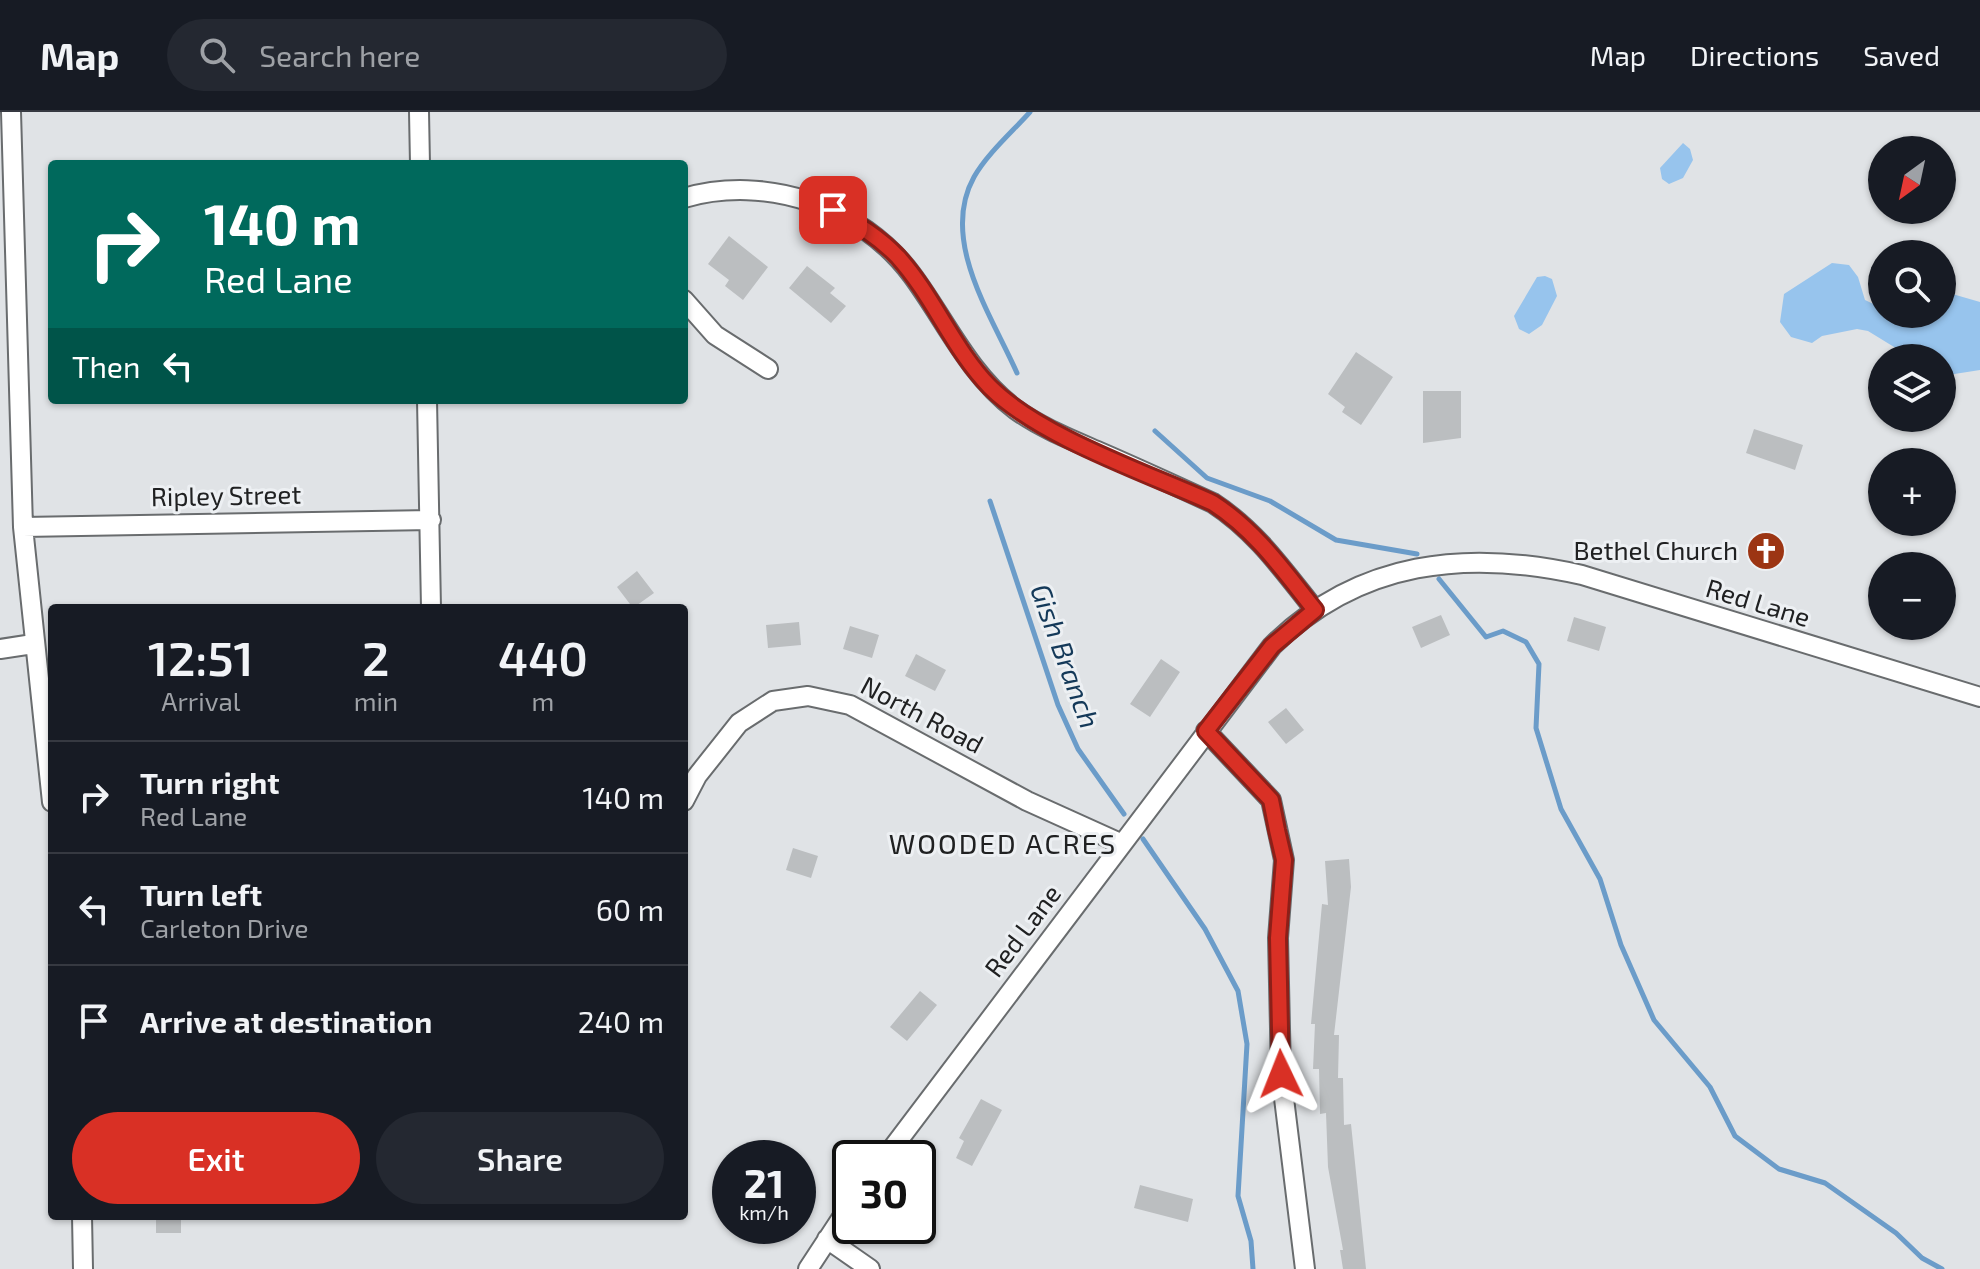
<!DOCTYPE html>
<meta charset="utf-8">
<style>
:root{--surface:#171b24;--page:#242831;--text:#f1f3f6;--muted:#9ea1a6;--line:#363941;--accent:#d93025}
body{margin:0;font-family:"Exo 2",sans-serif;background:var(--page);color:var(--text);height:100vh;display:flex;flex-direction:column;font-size:30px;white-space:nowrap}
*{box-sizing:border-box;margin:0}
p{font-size:26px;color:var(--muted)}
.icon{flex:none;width:44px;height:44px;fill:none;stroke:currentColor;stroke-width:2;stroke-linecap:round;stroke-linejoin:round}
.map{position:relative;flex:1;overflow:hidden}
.sheet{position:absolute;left:48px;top:492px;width:640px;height:616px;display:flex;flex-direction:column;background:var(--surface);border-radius:8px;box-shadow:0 2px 6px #0004}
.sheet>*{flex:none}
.guide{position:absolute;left:48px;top:48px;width:640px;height:244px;border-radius:8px;box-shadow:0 2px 6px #0004;background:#00695c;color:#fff;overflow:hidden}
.needle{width:52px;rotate:213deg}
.buttons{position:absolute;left:1868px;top:24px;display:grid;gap:16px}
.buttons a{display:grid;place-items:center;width:88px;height:88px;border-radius:50%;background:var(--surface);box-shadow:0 2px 6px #0004;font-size:40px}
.speed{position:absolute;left:712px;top:1028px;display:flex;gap:16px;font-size:40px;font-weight:700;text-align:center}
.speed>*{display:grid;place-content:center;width:104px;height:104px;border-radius:50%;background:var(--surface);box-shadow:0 2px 6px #0004;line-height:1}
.speed small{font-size:20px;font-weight:400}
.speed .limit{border:4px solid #111;border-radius:12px;background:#fff;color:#111}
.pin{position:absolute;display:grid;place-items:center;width:68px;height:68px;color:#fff;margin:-34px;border-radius:16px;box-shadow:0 4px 12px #0006}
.me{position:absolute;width:88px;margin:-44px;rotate:358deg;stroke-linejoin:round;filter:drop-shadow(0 0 6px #0008)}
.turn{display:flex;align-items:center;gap:28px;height:168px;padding:0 24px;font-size:36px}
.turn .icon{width:104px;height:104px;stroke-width:2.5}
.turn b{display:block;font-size:56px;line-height:68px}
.then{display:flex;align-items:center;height:76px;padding:0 24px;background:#0003;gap:16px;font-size:30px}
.eta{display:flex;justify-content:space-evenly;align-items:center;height:136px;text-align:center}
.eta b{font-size:48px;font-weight:600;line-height:56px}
.primary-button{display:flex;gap:16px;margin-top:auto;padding:16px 24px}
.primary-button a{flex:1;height:92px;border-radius:48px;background:var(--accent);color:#fff;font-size:32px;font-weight:600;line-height:92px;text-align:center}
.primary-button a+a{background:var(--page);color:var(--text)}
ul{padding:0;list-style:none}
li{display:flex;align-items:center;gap:24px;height:112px;padding:0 24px;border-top:2px solid var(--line)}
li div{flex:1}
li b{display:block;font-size:30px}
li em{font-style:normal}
header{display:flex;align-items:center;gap:48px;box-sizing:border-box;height:112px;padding:0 40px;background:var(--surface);border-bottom:2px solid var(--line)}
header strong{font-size:38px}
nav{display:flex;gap:44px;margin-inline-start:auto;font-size:28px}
.search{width:560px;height:72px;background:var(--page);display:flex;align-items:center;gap:20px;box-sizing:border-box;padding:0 28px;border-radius:44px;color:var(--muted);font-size:30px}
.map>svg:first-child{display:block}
.green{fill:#97c4ed}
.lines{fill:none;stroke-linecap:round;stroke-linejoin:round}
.stream{stroke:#6b9cc9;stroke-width:5}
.building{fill:#bbbec0}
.street-casing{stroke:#696c6e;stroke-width:22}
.street{stroke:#fff;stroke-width:18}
.route-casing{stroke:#8d1f18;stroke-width:20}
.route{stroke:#d93025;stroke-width:14}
.labels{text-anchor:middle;stroke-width:6;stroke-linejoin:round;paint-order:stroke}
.street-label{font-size:26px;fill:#202122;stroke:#edf0f3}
.poi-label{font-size:26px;fill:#202122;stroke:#edf0f3;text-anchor:end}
.water-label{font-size:28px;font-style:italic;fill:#143959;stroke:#edf0f3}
.neighbourhood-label{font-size:28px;letter-spacing:2px;fill:#202122;stroke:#edf0f3}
</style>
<header>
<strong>Map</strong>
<div class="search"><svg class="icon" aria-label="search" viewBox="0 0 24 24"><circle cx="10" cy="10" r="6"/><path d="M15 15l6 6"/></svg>Search here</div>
<nav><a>Map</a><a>Directions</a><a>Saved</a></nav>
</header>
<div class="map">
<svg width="1980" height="1157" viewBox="0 0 1980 1157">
<rect width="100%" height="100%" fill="#e0e3e6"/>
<path class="green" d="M1683,31L1690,37L1693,48L1683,66L1669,72L1662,67L1660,56Z
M1832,151L1849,153L1858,165L1865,188L1882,196V202H1942V179L1980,190V258L1948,263L1942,260V246H1912L1868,219L1857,217L1822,224L1812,231L1791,225L1780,210L1784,182Z
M1545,164L1552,167L1557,184L1542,213L1529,222L1519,217L1514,204L1537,165Z"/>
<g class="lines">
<path class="stream" d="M1017,261C992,204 939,128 974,65C987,42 1012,20 1030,0
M1155,319L1207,366L1270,389L1336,428L1417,442
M990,389L1058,593L1078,637L1124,702
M1439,467L1486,525L1503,519L1526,530L1539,552L1536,616L1561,697L1600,767L1621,833L1654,908L1710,975L1735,1024L1779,1057L1825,1071L1896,1121L1922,1146L1942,1157
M1143,727L1205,817L1238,879L1247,932L1238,1084L1251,1129L1253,1157"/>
</g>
<path class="building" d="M729,124L768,155L743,188L725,174L729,168L708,152Z
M807,154L835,176L830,181L846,194L831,211L789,176Z
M1356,240L1393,265L1361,313L1342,300L1345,295L1328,282Z
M1423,279H1461V326L1423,331Z
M1754,317L1803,333L1795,358L1746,341Z
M637,459L654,481L633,496L617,475Z
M1441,503L1450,523L1421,536L1412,515Z
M1574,505L1606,515L1599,539L1567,529Z
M799,510L801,533L768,536L766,513Z
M850,514L879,523L872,546L843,537Z
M916,542L946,558L935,579L905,564Z
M1161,547L1180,560L1150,605L1130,592Z
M1286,596L1304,618L1286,632L1268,610Z
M793,736L818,744L811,766L786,758Z
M1349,747L1351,775L1334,923H1339L1338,966H1343L1344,1013L1351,1012L1366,1157H1343L1340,1138H1343L1328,1055L1326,1001L1320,1002L1319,957H1313L1315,912H1311L1322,792L1328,793L1325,749Z
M920,879L937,893L907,929L890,915Z
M981,987L1002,998L972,1054L956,1046L964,1029L959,1026Z
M1140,1073L1193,1087L1188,1110L1134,1096Z
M156,1104H181V1121H156Z"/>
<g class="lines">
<g class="street-casing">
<path id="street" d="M11,0L23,415L52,690
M419,0L420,52
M684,86C766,62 861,94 912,163C946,209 968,261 1015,297C1041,316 1072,328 1102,341C1139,357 1176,374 1213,391C1256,419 1283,458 1315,498
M684,188L715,223L768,257
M427,288L431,496
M23,415L431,408
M0,537L33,532
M1206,619L1271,688L1284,748L1278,826L1281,962L1305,1157
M684,689L697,664L739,611L773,589L808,584L850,593L1027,689L1120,731
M885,1046L1272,534C1359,448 1467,437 1582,463L1980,585
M82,1104L83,1157
M827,1127L870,1157
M808,1157L850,1093"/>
</g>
<use href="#street" class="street"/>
</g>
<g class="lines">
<g class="route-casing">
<path id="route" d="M833,98C857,112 879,125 898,145C934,185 953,237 990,275C1040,325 1147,361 1213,391C1256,419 1283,458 1315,498L1272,534L1206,619L1271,688L1277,718L1284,748L1278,826L1281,962"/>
</g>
<use href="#route" class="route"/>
</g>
<defs>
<g id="church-disc" transform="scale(2)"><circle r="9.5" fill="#9c3513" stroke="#edf0f3"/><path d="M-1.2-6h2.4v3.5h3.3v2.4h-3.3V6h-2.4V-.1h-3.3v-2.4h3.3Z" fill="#fff"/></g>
</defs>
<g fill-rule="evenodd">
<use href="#church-disc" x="1766" y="439"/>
</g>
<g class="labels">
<g class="street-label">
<text transform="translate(226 384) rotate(-1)" y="9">Ripley Street</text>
<text transform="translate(1758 491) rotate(17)" y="9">Red Lane</text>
<text transform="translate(922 603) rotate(28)" y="9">North Road</text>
<text transform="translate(1023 819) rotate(-53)" y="9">Red Lane</text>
</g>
<g class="poi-label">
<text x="1738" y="448">Bethel Church</text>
</g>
<g class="water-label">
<text transform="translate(1065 544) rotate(70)" y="10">Gish Branch</text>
</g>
<g class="neighbourhood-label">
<text x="1003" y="742">WOODED ACRES</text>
</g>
</g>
</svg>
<div class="buttons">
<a><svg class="needle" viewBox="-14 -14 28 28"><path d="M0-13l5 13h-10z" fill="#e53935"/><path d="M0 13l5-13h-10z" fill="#9ea1a6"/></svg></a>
<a><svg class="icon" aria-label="search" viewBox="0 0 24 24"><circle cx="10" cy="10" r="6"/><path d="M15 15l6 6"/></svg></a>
<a><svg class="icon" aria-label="layers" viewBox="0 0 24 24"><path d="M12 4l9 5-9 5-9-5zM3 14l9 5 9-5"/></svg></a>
<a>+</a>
<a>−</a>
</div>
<div class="speed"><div>21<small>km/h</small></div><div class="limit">30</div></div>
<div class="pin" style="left:833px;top:98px;background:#d93025"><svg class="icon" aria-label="arrive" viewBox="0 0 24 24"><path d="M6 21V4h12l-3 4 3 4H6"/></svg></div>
<svg class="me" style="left:1281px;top:962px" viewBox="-20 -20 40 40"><path d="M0-17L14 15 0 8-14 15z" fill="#d93025" stroke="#fff" stroke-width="4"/></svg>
<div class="guide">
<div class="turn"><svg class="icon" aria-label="right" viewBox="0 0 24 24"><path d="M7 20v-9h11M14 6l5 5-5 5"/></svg><div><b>140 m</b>Red Lane</div></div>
<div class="then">Then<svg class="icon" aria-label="left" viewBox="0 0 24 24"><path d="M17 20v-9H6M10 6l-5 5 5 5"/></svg></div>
</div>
<section class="sheet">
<div class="eta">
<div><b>12:51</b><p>Arrival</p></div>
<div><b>2</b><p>min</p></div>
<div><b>440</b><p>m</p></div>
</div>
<ul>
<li><svg class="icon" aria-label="right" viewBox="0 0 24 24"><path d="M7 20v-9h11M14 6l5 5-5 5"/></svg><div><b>Turn right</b><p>Red Lane</p></div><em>140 m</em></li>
<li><svg class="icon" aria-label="left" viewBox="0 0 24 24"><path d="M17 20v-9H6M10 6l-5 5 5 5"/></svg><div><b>Turn left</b><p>Carleton Drive</p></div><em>60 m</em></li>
<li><svg class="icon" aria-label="arrive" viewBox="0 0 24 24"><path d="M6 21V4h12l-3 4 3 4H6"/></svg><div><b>Arrive at destination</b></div><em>240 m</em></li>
</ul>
<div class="primary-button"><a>Exit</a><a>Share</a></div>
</section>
</div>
